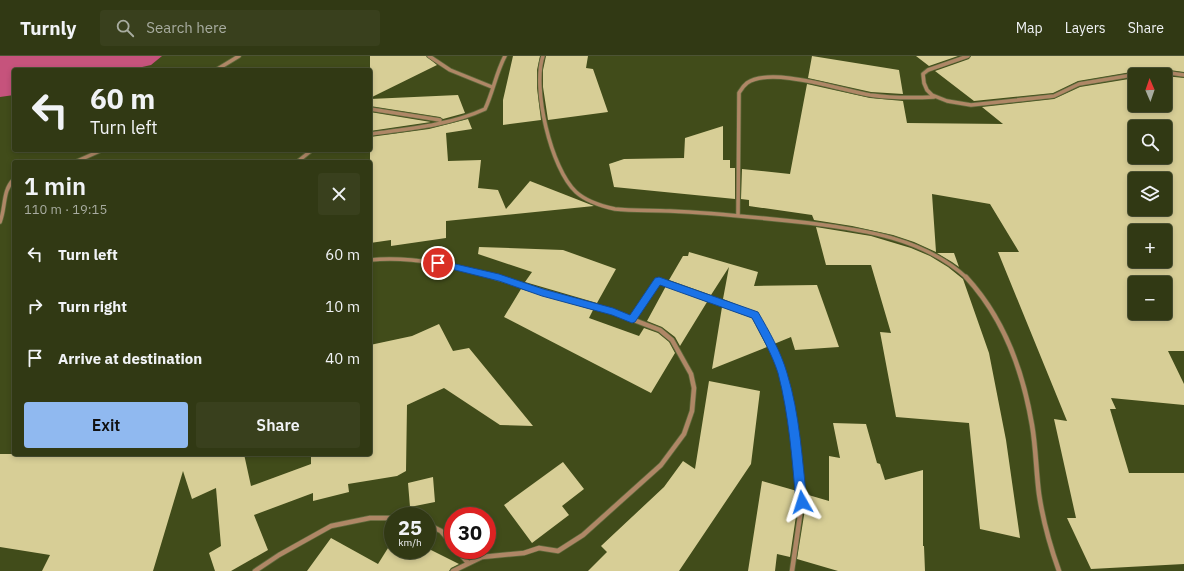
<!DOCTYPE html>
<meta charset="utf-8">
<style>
:root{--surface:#313914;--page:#39401d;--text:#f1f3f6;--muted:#a8aca0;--line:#4c5334;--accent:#90b9f0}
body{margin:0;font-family:"IBM Plex Sans",sans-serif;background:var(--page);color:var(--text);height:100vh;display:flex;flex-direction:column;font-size:15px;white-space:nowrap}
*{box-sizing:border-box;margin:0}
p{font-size:13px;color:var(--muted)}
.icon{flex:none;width:22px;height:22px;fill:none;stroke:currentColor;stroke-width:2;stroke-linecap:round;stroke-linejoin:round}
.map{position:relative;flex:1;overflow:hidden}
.drawer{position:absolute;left:12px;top:104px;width:360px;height:296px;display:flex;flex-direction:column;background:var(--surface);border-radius:4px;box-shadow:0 2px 6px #0003,0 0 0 1px var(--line)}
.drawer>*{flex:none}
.top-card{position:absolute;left:12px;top:12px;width:360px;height:84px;border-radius:4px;box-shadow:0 2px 6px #0003,0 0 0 1px var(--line);background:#313914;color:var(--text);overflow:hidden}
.needle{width:26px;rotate:358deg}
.tools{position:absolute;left:1128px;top:12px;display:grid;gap:8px}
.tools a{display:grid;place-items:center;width:44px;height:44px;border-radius:4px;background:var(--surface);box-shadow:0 2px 6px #0003,0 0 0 1px var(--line);font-size:20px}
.speed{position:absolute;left:384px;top:451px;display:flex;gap:8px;font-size:20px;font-weight:700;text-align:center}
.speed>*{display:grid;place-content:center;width:52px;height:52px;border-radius:50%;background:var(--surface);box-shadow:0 2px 6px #0003,0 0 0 1px var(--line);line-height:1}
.speed small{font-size:10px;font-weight:400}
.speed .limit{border:6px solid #d22;background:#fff;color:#111}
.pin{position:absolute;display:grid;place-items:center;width:34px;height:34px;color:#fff;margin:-17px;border:2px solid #fff;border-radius:50%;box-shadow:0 1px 4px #0007}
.me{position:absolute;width:44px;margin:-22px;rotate:354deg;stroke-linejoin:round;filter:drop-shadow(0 0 3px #0008)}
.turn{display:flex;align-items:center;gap:14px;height:84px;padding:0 12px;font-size:18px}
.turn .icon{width:52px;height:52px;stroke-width:2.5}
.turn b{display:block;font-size:28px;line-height:34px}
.round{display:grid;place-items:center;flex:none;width:42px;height:42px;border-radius:4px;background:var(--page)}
.overview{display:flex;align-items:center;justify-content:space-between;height:68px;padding:0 12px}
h1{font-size:24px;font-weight:600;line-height:30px}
.button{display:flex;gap:8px;margin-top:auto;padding:8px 12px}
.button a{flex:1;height:46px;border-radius:4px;background:var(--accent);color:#111;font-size:16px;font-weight:600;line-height:46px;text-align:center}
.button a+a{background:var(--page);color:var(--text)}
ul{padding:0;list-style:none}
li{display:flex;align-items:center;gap:12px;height:52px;padding:0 12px}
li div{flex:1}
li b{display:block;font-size:15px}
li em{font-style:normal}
header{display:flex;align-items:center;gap:24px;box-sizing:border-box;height:56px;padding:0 20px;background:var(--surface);border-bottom:1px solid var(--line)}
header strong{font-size:19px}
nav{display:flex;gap:22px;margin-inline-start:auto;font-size:14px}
.search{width:280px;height:36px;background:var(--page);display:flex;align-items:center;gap:10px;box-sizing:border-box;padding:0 14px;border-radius:4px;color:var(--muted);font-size:15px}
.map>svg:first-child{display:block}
.forest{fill:#c6537c}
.building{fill:#d7ce96;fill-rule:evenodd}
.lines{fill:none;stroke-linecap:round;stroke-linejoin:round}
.street-far1-casing{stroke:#5e693b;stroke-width:5}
.street-casing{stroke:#5e693b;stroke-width:6}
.street-far1{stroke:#af8766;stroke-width:3.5}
.street{stroke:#af8766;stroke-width:4.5}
.route{fill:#1a73e8;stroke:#114b97}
</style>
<header>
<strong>Turnly</strong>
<div class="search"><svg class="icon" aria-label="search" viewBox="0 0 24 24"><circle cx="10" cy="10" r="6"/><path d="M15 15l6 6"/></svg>Search here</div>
<nav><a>Map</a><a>Layers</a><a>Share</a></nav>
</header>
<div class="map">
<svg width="1184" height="515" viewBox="0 0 1184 515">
<rect width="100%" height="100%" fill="#414c1a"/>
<path class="forest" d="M0,0H162L151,9L129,14H14V39L0,41Z"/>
<path class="building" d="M370,0H426L437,9L370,42Z
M513,0H540L537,14V32L541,64L503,69V44Z
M546,0H588L586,12L593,13L608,56L548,64L543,31V14Z
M812,0L899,14L903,38L871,36L808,22Z
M916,0H958L929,10Z
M971,0H1184V16L1155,12L1078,25L1053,37L974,45L935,15L969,3Z
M1165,20L1184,22V295H1168L1184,328V349L1111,342L1116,353H1110L1129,417H1184V508L1091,513L1067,462H1076L1054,363L1067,365L998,196H1019L990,148L932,138L936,196L914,186L893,179L852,170L814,164L812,159L749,150V144L741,143L742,113L790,118L807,28L870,42L903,45L907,67L1003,68L982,51L1054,43L1080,31L1135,22V49H1165ZM1135,71H1165V101H1135ZM1135,123H1165V153H1135ZM1135,175H1165V205H1135ZM1135,227H1165V257H1135Z
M458,39L465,57L443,63L440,61L370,50V43Z
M370,56L431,66L370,75Z
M468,63L472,73L446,77L448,105L481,104L478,132L498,134L506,153L530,125L594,150L446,165V182L391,190V184L370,187V81L429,73Z
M723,70V104H730V112H735V143L614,131L609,108L624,103L684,102L685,82Z
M816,171L871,180L911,192L930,200L948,211L963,223L989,297L1006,384L1020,482L980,473L969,367L896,361L880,276L891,277L871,209H826Z
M479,191L563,194L616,213L597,247L525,226L532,216L478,198Z
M689,196L758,216L754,230L817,229L839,291L795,294L791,281L774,288L758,257L723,243L729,211L711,239L669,224L683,200H688Z
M937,197H954L959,211L952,206Z
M666,230L707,246L680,290L675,281L662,271L647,265Z
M521,233L593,254L589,262L639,280L644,272L658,277L669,286L675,297L651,337L504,261Z
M722,251L752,262L767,291L712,313Z
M439,268L453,295L469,292L533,370L500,369L444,332L407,349L406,415L397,420L348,428L349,436L313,445V437L254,459L268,494L231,515H215L209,497L221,490L216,432L192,443L183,415L153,515H42L50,499L0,491V398H244L251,430L311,408V398H370V289L412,280Z
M709,325L760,335L751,408L679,515H588L607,496L601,490L664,431L683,405L695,413Z
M833,367L866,368L877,407L880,408L885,424L923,414V490H924L925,515H838L797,503L806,447L805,438L829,445V400L840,402Z
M563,406L584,433L562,450L569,459L532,487L504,449Z
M433,421L435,446L410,451L408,427Z
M762,425L797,435L798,446L790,501L777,498L775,515H748Z
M331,482L378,508L393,484V494H427V492L459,508L451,512L449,515H307Z"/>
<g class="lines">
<g class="street-far1-casing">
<path id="street-far1" d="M429,0L450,14L492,31
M543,0C532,32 551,113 576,136C587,146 601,150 615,153C633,155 651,154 670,155C716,157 763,162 809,167C865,174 923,182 967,222
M968,0L928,14L923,18L924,27L927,34L932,39L947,45L971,49L1054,40L1079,28L1156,15L1184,19
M216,14L239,0
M370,53L440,64
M370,78C407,73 451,69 485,53C493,36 496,17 505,0
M75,106L102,94
M297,106L312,94
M738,159L739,37C741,34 743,30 747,27C771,10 841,34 870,39C891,42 913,42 934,41
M0,166C6,151 2,135 14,123
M370,204C414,200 455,210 497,222"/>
</g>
<g class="street-casing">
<path id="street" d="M966,221C1003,261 1023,315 1032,369C1036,392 1036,415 1039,438C1043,465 1050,490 1059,515
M632,264L659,224L755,259L767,280L782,316L793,366L802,446L792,515
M427,468L441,475L453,489
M457,494L468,507
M255,515L279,499L331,470L370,462H393
M453,515L482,501L524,497L539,492L558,495L583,479L661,409L684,378L692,355L694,332L691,318L672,284L660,274L613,256L494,221"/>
</g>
<use href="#street-far1" class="street-far1"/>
<use href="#street" class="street"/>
</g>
<path class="route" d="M438,204L499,218L543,233L613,252L630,259L655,222L659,221L758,256C769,275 781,296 787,317C800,359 802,403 807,446L806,450L802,452L798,450L796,446C792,403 789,359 778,317C772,298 761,279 752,262L660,229L635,266L632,267L612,259L542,240L499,225L435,209L434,207L435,205Z"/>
</svg>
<div class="tools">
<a><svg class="needle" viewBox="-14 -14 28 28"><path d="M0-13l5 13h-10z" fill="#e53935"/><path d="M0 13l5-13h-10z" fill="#a8aca0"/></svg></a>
<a><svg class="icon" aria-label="search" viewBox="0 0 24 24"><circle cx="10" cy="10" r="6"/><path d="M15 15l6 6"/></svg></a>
<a><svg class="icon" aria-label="layers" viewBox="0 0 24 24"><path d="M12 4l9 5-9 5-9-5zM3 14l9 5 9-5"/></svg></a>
<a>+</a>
<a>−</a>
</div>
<div class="speed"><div>25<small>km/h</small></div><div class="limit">30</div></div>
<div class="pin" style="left:438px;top:207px;background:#d93025"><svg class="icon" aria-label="arrive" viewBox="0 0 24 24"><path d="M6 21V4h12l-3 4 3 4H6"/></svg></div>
<svg class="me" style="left:802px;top:446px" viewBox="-20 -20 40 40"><path d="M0-17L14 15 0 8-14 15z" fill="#1a73e8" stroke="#fff" stroke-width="4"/></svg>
<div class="top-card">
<div class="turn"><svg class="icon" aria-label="left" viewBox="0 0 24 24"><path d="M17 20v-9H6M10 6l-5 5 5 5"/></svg><div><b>60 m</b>Turn left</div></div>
</div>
<section class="drawer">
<div class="overview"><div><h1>1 min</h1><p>110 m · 19:15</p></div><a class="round"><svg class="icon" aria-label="close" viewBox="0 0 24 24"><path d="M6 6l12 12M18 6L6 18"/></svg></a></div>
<ul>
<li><svg class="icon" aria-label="left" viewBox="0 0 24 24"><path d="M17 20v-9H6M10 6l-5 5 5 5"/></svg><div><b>Turn left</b></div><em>60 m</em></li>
<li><svg class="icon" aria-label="right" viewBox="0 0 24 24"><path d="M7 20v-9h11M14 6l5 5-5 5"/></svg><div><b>Turn right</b></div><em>10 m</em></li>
<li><svg class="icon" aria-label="arrive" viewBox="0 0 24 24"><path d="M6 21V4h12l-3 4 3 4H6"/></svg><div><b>Arrive at destination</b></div><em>40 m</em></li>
</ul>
<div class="button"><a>Exit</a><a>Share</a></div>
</section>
</div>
